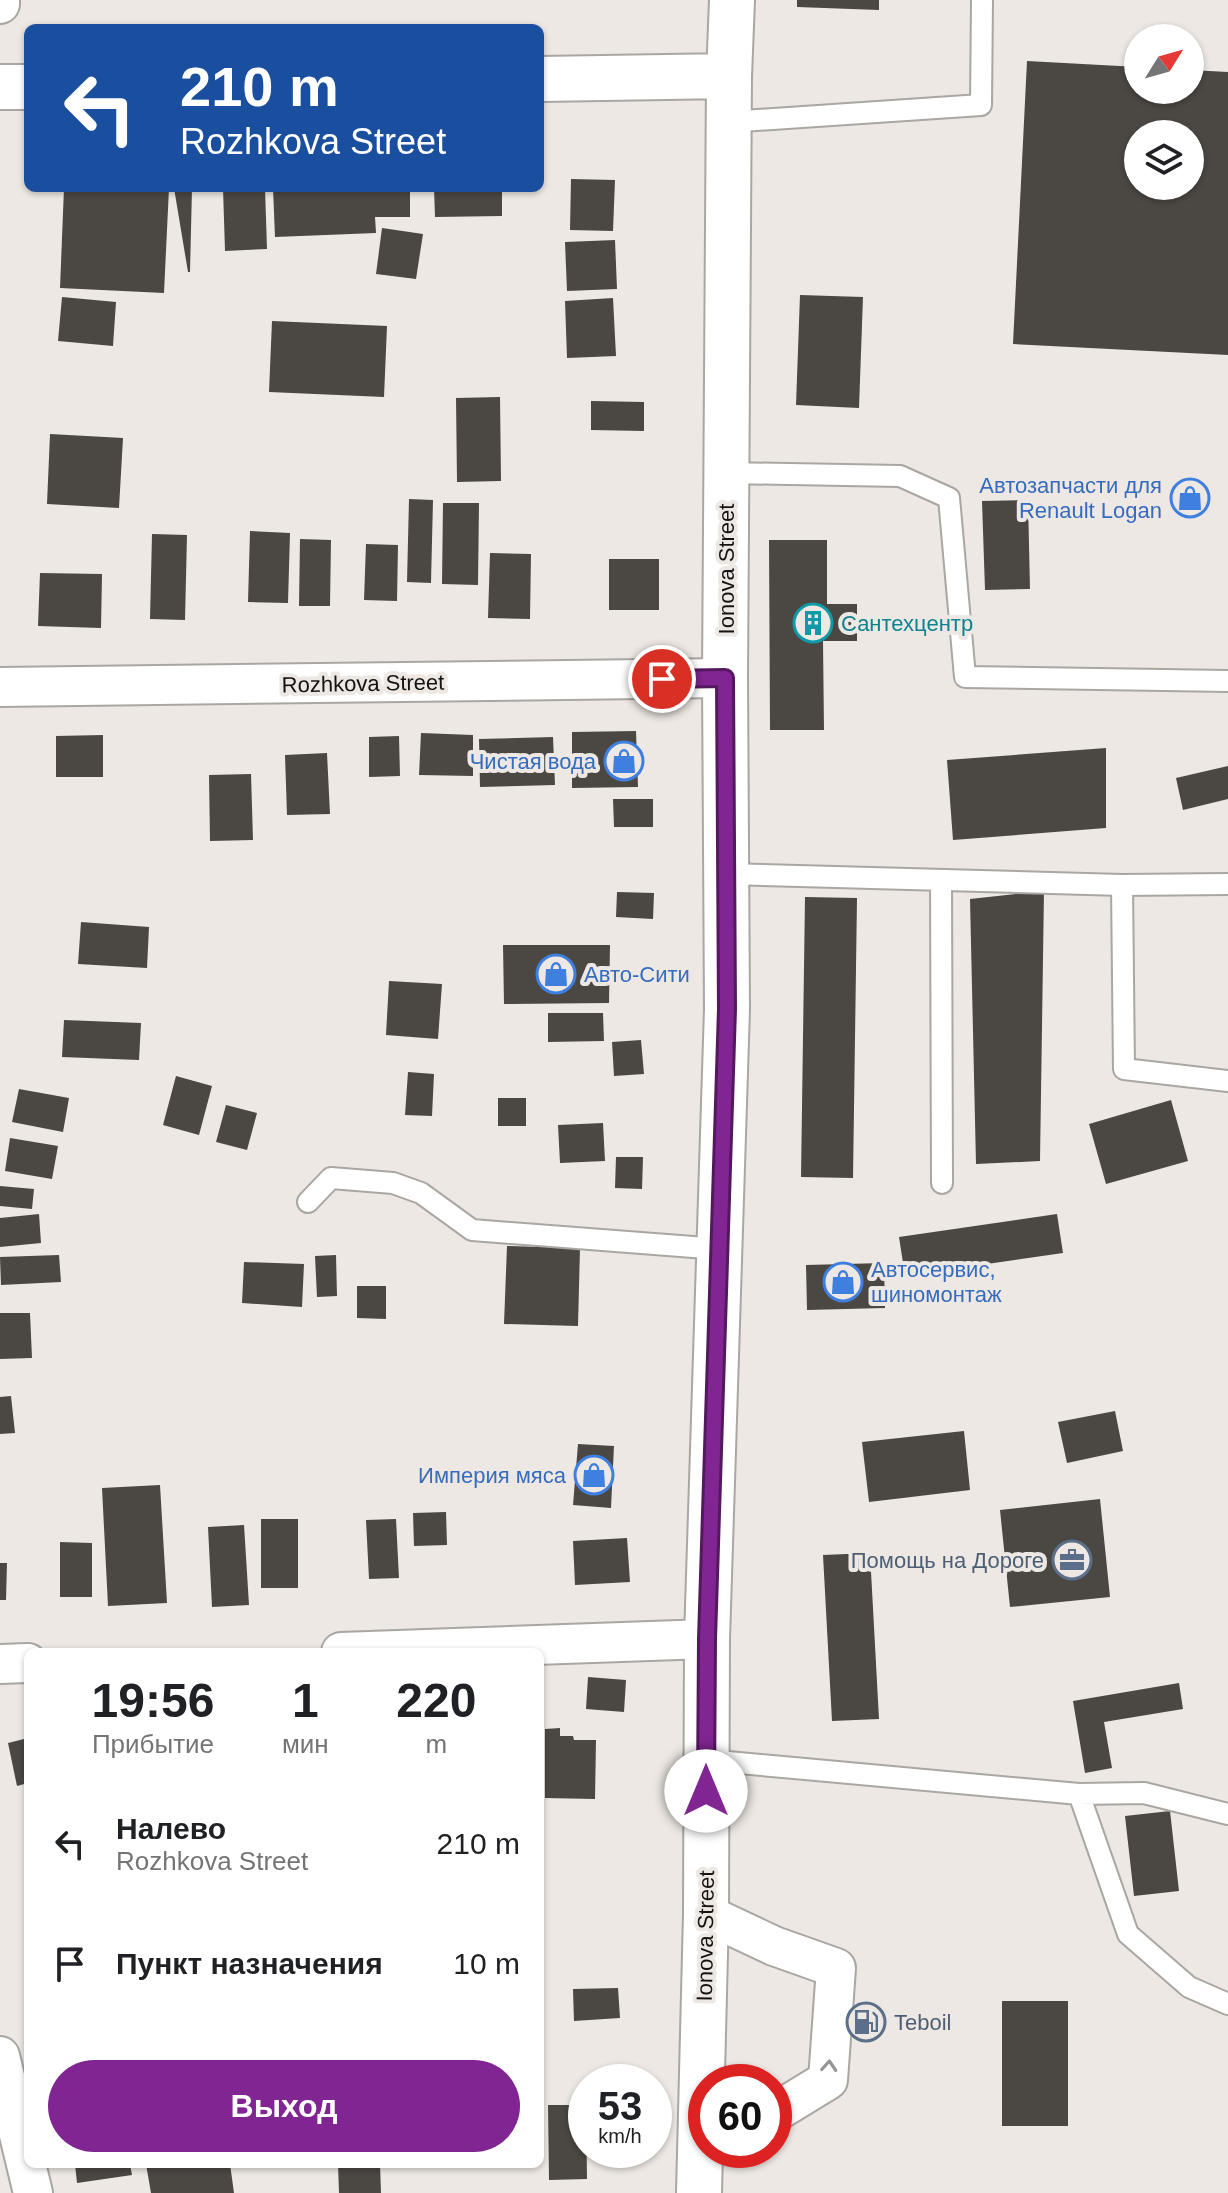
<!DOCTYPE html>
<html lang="ru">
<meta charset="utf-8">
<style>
:root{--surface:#fff;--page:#f6f6f6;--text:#202124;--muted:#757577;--accent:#812592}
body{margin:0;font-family:Arial,sans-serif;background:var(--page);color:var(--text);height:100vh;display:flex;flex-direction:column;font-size:30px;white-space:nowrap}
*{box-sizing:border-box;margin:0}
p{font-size:26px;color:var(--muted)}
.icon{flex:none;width:44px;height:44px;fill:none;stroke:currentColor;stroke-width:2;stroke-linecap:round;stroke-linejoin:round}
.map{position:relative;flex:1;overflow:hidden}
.side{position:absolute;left:24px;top:1648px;width:520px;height:520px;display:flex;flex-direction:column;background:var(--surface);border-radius:12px;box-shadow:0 2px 6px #0004}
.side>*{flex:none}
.hud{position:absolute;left:24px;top:24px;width:520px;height:168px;border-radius:12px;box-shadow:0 2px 6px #0004;background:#1a4fa0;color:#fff;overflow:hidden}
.needle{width:52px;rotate:53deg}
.buttons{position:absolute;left:1124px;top:24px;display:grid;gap:16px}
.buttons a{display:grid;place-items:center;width:80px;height:80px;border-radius:50%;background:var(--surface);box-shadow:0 2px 6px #0004;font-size:40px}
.speed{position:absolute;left:568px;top:2064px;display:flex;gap:16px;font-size:40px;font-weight:700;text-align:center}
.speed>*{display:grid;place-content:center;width:104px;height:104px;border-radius:50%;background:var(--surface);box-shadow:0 2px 6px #0004;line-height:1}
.speed small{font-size:20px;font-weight:400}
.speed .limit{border:12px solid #d22;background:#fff;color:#111}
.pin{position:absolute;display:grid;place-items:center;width:68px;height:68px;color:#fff;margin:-34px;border:4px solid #fff;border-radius:50%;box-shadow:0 2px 8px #0007}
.me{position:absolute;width:88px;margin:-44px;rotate:0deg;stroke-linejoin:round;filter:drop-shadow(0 0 6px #0008)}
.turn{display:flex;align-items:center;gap:28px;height:168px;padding:0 24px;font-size:36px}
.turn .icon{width:104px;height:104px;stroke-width:2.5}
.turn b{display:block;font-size:56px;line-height:68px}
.eta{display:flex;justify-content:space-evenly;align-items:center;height:136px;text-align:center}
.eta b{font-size:48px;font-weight:600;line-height:56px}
.primary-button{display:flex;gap:16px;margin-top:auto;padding:16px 24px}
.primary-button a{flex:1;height:92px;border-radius:48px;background:var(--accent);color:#fff;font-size:32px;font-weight:600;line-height:92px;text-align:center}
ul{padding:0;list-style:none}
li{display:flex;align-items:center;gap:24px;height:120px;padding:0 24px}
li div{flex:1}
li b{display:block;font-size:30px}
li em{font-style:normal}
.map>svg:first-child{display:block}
.building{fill:#4b4743;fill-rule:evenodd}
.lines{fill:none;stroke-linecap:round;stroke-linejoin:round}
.lane-casing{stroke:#aaa6a1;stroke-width:24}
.street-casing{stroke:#aaa6a1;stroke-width:42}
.primary-casing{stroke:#aaa6a1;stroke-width:48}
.lane{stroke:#fff;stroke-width:20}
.street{stroke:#fff;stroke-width:38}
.primary{stroke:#fff;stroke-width:44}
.oneway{stroke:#959594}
.route-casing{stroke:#54185f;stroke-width:20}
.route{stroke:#812592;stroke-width:14}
.labels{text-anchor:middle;stroke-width:8;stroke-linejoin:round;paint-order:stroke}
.shop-label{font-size:22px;fill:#366cbe;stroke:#ede8e3;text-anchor:end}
.street-label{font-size:22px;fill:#141311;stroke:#ede8e3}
.culture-label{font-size:22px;fill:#0d838f;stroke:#ede8e3;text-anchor:start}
.service-label{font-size:22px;fill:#4e5e75;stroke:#ede8e3;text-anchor:end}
</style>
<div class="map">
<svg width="1228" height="2193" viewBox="0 0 1228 2193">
<rect width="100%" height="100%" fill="#ede8e3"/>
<path class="building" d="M797,0H879V10L797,7Z
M1027,61L1138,67V90H1190V70L1228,72V355L1013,344ZM1138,134H1190V186H1138Z
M571,179L615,180L613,231L570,230Z
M64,188H169L164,293L60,288Z
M174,188H192L190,272H188Z
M223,188H265L267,249L225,251Z
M273,188H410V217H375L376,233L275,237Z
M434,188H502V216L435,217Z
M382,228L423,234L416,279L376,274Z
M615,240L617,289L567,291L565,242Z
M800,295L863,297L859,408L796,405Z
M62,297L116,302L113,346L58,341Z
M613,298L616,356L567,358L565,301Z
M272,321L387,326L384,397L269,392Z
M500,397L501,481L457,482L456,398Z
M591,401L644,402V431L591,430Z
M50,434L123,438L119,508L47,504Z
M409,499L433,500L431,583L407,582Z
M1028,500L1030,589L985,590L982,501Z
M443,503H479L478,585L442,584Z
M250,531L290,533L288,603L248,602Z
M152,534L187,535L185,620L150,619Z
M300,539L331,540L330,606H299Z
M769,540H827V604H857V641H823L824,730H770Z
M366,544L398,545L397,601L364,600Z
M490,553L531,554L530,619L488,618Z
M609,559H659V610H609Z
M40,573L102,574L101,628L38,626Z
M636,731L638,787L572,788V732Z
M421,733L473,735V776L419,775Z
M103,735V777H56V736Z
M399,736L400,776L369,777V737Z
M553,737L555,785L480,787L479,739Z
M1106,748V828L953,840L947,760Z
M327,753L330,814L287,815L285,755Z
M1228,766V799L1183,810L1176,778Z
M251,774L253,840L210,841L209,775Z
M613,799H653V827H614Z
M1044,891L1040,1161L976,1164L970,899Z
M617,892L654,893L653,919L616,917Z
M805,897L857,898L853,1178L801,1177Z
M81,922L149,927L147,968L78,964Z
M503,945H610L609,1003L504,1004Z
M389,981L442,984L438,1039L386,1035Z
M548,1013H603L604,1041L548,1042Z
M64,1020L141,1023L139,1060L62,1057Z
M641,1040L644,1074L614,1076L612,1042Z
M408,1072L434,1074L432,1116L405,1115Z
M176,1076L212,1086L199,1135L163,1125Z
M19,1089L69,1098L63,1132L12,1122Z
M498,1098H526V1126H498Z
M1171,1100L1188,1161L1106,1184L1089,1124Z
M226,1105L257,1113L247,1150L216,1142Z
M603,1123L605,1161L560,1163L558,1125Z
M10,1138L58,1146L52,1179L5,1171Z
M616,1157H643L642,1189L615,1188Z
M0,1186L34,1189L32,1209L0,1206Z
M39,1214L41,1243L0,1247V1218Z
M1057,1214L1063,1253L905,1276L899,1237Z
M507,1246L580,1248L578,1326L504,1324Z
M59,1255L61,1282L1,1285L0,1257Z
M336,1255L337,1296L317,1297L315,1256Z
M244,1262L304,1264L302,1307L242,1303Z
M884,1263L885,1308L807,1310L806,1265Z
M357,1286H386V1319L357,1318Z
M0,1313H30L32,1358L0,1359Z
M11,1396L15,1433L0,1434V1397Z
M1115,1411L1123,1451L1067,1463L1058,1422Z
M964,1431L970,1490L869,1502L862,1442Z
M578,1444L614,1446L611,1508L573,1505Z
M160,1485L167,1603L108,1606L102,1488Z
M1100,1499L1110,1597L1010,1607L1000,1510Z
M446,1512L447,1545L414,1546L413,1513Z
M261,1519H298V1588H261Z
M396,1519L399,1578L369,1579L366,1520Z
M244,1525L249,1605L212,1607L208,1527Z
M627,1538L630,1582L575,1585L573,1541Z
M60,1542L92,1543V1597H60Z
M870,1553L879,1719L832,1721L823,1555Z
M0,1563H7L6,1600H0Z
M588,1677L626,1680L624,1712L586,1709Z
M1179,1683L1183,1709L1104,1722L1112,1768L1085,1773L1073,1701Z
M560,1728V1736H573L574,1740H596L595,1799L545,1798V1729Z
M28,1738V1783L17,1786L8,1743Z
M1170,1811L1179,1891L1134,1896L1125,1816Z
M618,1988L620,2018L574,2021L573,1989Z
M1002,2001H1068V2126H1002Z
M548,2105H586L587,2179L549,2180Z
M75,2164H130L132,2175L77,2183Z
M146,2164H230L234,2193H151Z
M338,2164H380L381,2193H339Z"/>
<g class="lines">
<g class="lane-casing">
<path id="lane" d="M728,122L981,105L982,0
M727,473L900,476L949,498L965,677L1228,681
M726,874L1122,885L1228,884
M941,880L942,1183
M1122,885L1124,1069L1228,1081
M308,1202L331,1178L393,1183L421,1193L472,1230L719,1249
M706,1760L1079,1794L1128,1934L1189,1987L1228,2004
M1079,1794L1144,1793L1228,1814"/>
</g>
<g class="street-casing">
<path id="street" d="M0,4V0
M0,687L725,678
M341,1652L707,1639
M0,1664L28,1663
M706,1914L774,1946L836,1968L828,2080L774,2113
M0,2056L33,2193"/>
</g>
<g class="primary-casing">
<path id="primary" d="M540,79L729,76
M0,87H28
M699,2193L706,1914L707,1639L727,1009L725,678L729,76L732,0"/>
</g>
<use href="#lane" class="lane"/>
<use href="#street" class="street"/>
<use href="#primary" class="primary"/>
</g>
<defs><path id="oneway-chevron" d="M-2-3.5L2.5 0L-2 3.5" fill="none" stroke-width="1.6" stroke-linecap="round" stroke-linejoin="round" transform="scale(2)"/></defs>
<use class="oneway" href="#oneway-chevron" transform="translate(829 2066) rotate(-86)"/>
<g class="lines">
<g class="route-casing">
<path id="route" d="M662,679L725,678L727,1009L707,1639L706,1791"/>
</g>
<use href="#route" class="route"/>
</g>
<defs>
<g id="shop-ring" transform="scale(2)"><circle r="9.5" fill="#ede8e3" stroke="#3f7fe0" stroke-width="1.5"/><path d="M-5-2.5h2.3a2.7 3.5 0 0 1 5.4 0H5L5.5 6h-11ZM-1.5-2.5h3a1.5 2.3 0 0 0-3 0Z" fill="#3f7fe0"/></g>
<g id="building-ring" transform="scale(2)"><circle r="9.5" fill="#ede8e3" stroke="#0f9aa8" stroke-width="1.5"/><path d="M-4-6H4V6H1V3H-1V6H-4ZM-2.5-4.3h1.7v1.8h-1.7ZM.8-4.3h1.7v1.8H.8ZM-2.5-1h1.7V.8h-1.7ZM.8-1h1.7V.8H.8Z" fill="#0f9aa8"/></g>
<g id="office-ring" transform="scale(2)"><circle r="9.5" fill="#ede8e3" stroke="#5c6f8a" stroke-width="1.5"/><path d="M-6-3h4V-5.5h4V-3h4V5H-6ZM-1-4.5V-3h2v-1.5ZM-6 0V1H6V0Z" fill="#5c6f8a"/></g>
<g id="fuel-ring" transform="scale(2)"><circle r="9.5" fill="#ede8e3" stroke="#5c6f8a" stroke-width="1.5"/><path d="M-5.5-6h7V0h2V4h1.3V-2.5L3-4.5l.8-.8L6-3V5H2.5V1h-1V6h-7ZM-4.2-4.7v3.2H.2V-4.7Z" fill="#5c6f8a"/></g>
</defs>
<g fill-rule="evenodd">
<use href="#shop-ring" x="1190" y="498"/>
<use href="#building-ring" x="813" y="623"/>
<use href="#shop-ring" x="624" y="761"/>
<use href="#shop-ring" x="556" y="974"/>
<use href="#shop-ring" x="843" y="1282"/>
<use href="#shop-ring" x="594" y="1475"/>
<use href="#office-ring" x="1072" y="1560"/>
<use href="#fuel-ring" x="866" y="2022"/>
</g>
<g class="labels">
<g class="shop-label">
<text x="1162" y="493">Автозапчасти для<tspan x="1162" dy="25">Renault Logan</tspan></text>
<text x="596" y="769">Чистая вода</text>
<text x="584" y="982" text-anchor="start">Авто-Сити</text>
<text x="871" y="1277" text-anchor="start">Автосервис,<tspan x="871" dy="25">шиномонтаж</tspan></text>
<text x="566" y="1483">Империя мяса</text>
</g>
<g class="street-label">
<text transform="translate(726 569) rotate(-90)" y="8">Ionova Street</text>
<text transform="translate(363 683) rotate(-1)" y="8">Rozhkova Street</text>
<text transform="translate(705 1936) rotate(-89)" y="8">Ionova Street</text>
</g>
<g class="culture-label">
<text x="841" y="631">Сантехцентр</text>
</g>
<g class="service-label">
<text x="1044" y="1568">Помощь на Дороге</text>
<text x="894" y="2030" text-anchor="start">Teboil</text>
</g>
</g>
</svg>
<div class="buttons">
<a><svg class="needle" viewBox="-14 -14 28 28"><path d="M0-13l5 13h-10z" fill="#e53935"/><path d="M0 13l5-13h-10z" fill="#757577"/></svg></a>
<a><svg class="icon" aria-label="layers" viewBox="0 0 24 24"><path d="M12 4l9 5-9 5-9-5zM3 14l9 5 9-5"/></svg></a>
</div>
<div class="speed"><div>53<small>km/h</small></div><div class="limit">60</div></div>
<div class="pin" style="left:662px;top:679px;background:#d93025"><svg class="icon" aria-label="arrive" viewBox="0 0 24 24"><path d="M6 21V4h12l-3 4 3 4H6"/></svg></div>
<svg class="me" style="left:706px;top:1791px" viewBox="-20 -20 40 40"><circle r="19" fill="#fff"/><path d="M0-13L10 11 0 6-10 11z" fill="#812592"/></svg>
<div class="hud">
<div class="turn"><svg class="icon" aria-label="left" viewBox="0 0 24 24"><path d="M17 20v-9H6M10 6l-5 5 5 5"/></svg><div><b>210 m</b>Rozhkova Street</div></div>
</div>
<section class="side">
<div class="eta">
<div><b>19:56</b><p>Прибытие</p></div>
<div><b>1</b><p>мин</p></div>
<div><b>220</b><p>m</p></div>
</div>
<ul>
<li><svg class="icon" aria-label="left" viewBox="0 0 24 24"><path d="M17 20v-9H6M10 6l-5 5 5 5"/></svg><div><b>Налево</b><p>Rozhkova Street</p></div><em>210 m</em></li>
<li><svg class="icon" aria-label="arrive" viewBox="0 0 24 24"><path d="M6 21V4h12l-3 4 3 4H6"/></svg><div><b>Пункт назначения</b></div><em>10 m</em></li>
</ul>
<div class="primary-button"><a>Выход</a></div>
</section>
</div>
